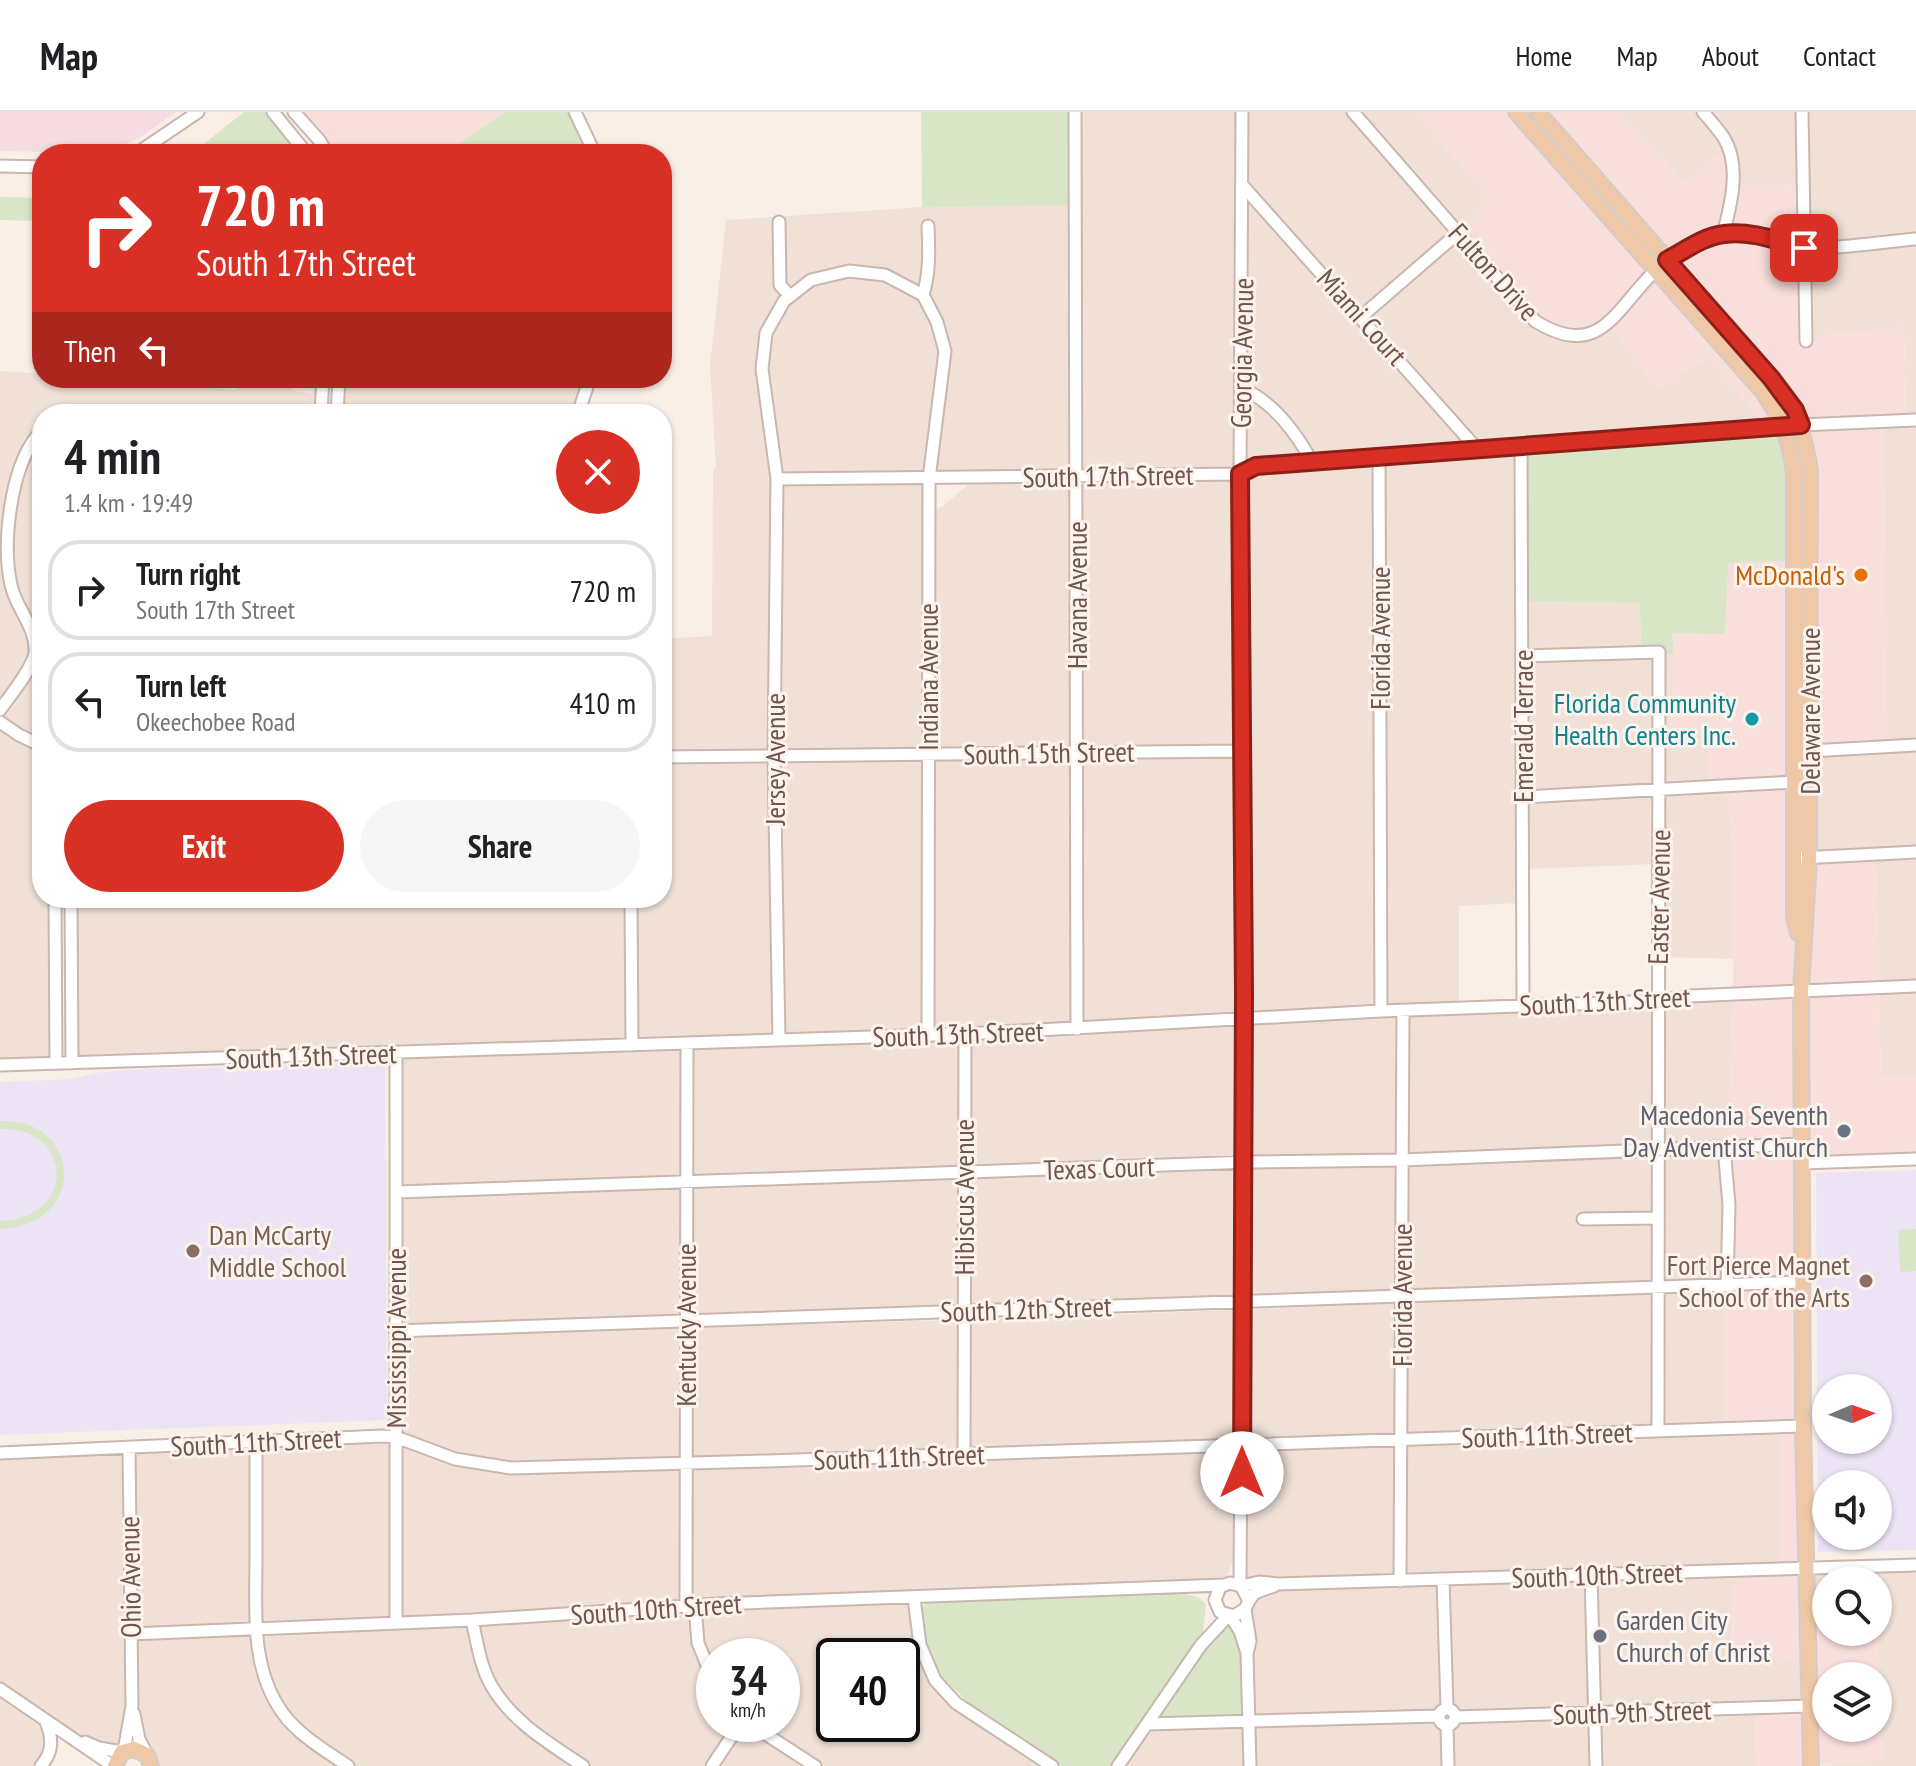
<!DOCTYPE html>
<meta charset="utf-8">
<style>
:root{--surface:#fff;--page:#f6f6f6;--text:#202124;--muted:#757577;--line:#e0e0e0;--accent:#d93025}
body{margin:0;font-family:"PT Sans Narrow",sans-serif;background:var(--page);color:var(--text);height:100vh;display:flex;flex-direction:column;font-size:30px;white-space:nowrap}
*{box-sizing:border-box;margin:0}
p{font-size:26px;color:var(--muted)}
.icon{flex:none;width:44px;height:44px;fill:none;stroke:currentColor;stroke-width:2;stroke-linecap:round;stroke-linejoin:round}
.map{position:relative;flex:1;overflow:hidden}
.side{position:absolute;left:32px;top:292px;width:640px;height:504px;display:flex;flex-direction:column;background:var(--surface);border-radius:32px;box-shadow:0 2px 6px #0004}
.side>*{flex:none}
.guide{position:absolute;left:32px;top:32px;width:640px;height:244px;border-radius:32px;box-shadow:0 2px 6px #0004;background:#d93025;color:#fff;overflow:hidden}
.needle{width:52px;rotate:88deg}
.fabs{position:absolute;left:1812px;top:1262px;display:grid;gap:16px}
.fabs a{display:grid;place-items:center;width:80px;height:80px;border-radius:50%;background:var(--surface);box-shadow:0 2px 6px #0004;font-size:40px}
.speed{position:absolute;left:696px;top:1526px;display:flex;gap:16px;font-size:40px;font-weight:700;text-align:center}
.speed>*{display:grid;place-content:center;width:104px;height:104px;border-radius:50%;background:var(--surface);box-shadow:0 2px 6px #0004;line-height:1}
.speed small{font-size:20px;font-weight:400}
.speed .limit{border:4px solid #111;border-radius:12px;background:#fff;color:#111}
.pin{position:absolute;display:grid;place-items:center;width:68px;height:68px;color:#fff;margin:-34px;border-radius:16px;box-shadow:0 4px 12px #0006}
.me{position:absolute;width:88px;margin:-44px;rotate:0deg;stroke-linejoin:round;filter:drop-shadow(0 0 6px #0008)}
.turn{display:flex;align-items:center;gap:28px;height:168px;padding:0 32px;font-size:36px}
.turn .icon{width:104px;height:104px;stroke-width:2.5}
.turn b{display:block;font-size:56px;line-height:68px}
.then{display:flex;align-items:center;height:76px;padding:0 32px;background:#0003;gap:16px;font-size:30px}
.round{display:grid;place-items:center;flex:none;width:84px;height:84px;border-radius:42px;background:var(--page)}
.headline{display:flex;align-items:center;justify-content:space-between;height:136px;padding:0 32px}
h1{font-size:48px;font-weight:600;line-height:60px}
.primary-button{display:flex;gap:16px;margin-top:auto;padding:16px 32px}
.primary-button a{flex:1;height:92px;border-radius:48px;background:var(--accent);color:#fff;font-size:32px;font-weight:600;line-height:92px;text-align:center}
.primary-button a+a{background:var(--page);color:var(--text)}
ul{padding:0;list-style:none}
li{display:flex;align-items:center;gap:24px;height:100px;margin:0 16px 12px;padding:0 16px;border:4px solid var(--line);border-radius:32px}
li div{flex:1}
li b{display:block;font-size:30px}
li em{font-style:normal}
header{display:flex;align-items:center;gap:48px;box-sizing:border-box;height:112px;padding:0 40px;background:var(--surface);border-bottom:2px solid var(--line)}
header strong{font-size:38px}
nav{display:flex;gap:44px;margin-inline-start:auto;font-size:28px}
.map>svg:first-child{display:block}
.residential{fill:#f0e0d6;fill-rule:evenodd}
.commercial{fill:#f8dfdb;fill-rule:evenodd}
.education{fill:#ece3f5;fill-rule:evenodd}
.medical{fill:#f6dbe2}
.green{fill:#d8e5c7}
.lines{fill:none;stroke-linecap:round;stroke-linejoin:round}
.minor-casing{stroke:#c9b6ae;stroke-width:15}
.major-casing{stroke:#d4ccca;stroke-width:18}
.minor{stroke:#fff;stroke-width:11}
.major{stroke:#efc9a7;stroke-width:14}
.route-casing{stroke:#8d1f18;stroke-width:20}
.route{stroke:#d93025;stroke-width:14}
.food-dot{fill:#e8710a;stroke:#fcf3ec;stroke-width:3}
.culture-dot{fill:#0f9aa8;stroke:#fcf3ec;stroke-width:3}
.worship-dot{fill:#6b7280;stroke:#fcf3ec;stroke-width:3}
.education-dot{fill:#8d6e63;stroke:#fcf3ec;stroke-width:3}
.labels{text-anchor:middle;stroke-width:6;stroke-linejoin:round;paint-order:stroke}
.street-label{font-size:28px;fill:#6f554e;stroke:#fcf3ec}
.food-label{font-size:28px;fill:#c56008;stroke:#fcf3ec;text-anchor:end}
.culture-label{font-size:28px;fill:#0d838f;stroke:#fcf3ec;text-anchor:end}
.worship-label{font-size:28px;fill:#5b616d;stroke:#fcf3ec;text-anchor:end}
.education-label{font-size:28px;fill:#785e54;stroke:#fcf3ec;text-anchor:start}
</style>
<header>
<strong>Map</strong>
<nav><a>Home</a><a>Map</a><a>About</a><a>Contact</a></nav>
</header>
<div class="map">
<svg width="1916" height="1654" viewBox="0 0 1916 1654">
<rect width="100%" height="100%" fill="#f9efe6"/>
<path class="residential" d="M1080,0H1237L1235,357L1082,360Z
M1248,0H1347L1450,120L1363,197L1248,72Z
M1359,0H1415L1491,88L1462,118Z
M1620,0H1697L1720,30L1723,39L1685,71Z
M1710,0H1797L1798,72L1738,74L1737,50L1730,25Z
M1808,0H1916V122L1809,131Z
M1249,87L1468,334L1316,345L1306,327L1263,280L1248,274Z
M1070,93L1071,360L935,362L950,239L944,211L928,182L934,148L933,109L922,110L924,148L920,176L850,154L791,177L785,171L784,106H774L775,173L783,184L761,218L757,256L771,367L769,639L662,640V527L712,524L713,359L716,355L710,253L726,108L908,96Z
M1457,128L1531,212L1553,227L1590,228L1611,216L1709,246L1765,311L1481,333L1369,205Z
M1916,132V303L1906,304L1904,215L1812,225L1809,140Z
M849,164L883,168L916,185L932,211L940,239L924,362H781L767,257L771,222L788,192L814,173Z
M3,259L42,262V266H89L236,278L243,266H275L295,279L312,282L318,266V278L315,302H42V320L32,323L21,336L11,368L3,446L6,475L26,519L30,531L29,545L0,589V260Z
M345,266H584L572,302H342Z
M1248,284L1256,287L1297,333L1304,346L1246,354Z
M1916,313V628L1886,630L1884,314Z
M42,329V629L2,605L40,546V530L16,474L13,445L16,396L22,370L31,341Z
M1516,340L1518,791L1459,794V891L1386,893L1384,350Z
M1373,350L1375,893L1248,901L1246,365L1257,359Z
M1235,367L1238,634L1083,636L1082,370Z
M1071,370L1072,636L933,637L934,398L943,394L970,371Z
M782,372H923L922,637L779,639Z
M1528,489L1640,491L1641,536L1528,539Z
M1664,542H1674L1671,618L1708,617V669L1665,671Z
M1654,545L1655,672L1528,680V549Z
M0,616L42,640V786H49L50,947L0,949Z
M1916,638V735L1814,741L1815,644Z
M1238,644V901L1082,912L1083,646Z
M1072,646V913L933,920V647Z
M922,647V920L785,923L780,649Z
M662,649H769L774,923L637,928L636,786H662Z
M1729,677L1734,779L1733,847L1664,845L1665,681Z
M1655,681L1654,752L1528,757V689Z
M1916,745V869L1879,870L1876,747Z
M77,786H625L626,929L78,946Z
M1916,878V964H1881L1879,880Z
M1732,887L1729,1030L1664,1032L1663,893Z
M1652,894L1653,1033L1406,1043L1407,902Z
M1397,902L1395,1043L1246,1046L1248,910Z
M1237,911L1235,1046L970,1057V927Z
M959,928V1057L690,1066L692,935Z
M681,936L679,1066L402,1075L401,946Z
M1719,1040L1724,1093L1722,1170L1663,1172L1664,1042Z
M1653,1042V1101L1577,1103L1578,1112L1653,1111V1172L1406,1180V1052Z
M1395,1053V1180L1246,1188V1055Z
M1235,1056L1236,1188L970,1198V1066Z
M959,1067V1199L690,1205V1076Z
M679,1076L680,1206L400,1214L402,1084Z
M1726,1179L1725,1311L1663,1313V1182Z
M1652,1182V1314L1406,1324V1189Z
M1395,1190V1324L1246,1328V1198Z
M1235,1198V1328L970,1338V1208Z
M959,1208V1339L691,1347L690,1215Z
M680,1215L681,1347L512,1351L457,1342L402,1322L400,1223Z
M1780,1319L1782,1453L1404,1463L1406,1334Z
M391,1330V1506L262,1511L261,1334Z
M402,1332L454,1351L681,1357V1491L401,1506Z
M1395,1334L1393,1463L1278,1468L1260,1465L1245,1468L1246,1337Z
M250,1335L251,1511L135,1517L134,1340Z
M1235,1338L1234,1447L1225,1468L692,1490L691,1357Z
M124,1341L127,1594L121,1632L117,1634L102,1633L77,1623L0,1572V1347Z
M1916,1458V1654H1817L1883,1648L1877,1520L1878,1468H1826V1515H1815L1811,1462Z
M1782,1463V1465L1734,1469L1731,1548L1802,1545L1803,1593L1600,1595L1596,1467Z
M1585,1467L1589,1595L1459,1600L1452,1593L1450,1471Z
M1439,1472L1442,1593L1435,1600L1253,1606L1255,1527L1249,1495L1258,1483L1278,1478Z
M909,1491L914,1533L931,1571L953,1595L1041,1654H824L759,1612H782V1544H714V1559L703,1530L700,1499ZM834,1544H902V1612H834Z
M690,1500L693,1532L701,1557L714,1582V1612H734L705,1654H592L535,1616L509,1591L495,1569L478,1512Z
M468,1513L485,1573L501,1597L528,1623L574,1654H357L319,1628L287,1599L270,1569L264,1546L262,1520Z
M251,1521L253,1547L261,1572L279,1605L311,1635L339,1654H153L138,1594L135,1526Z
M0,1583L41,1612L45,1627V1641L36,1654H0Z
M1755,1603L1756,1654H1601L1600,1604Z
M1589,1605L1590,1654H1453L1452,1616L1459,1610Z
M1434,1609L1441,1616L1443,1654H1255L1253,1616Z
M745,1614L806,1654H718Z
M1150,1617H1243L1244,1654H1126Z"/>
<path class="commercial" d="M301,0H505L443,42H333L325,27Z
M1415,0H1509L1648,159L1606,207L1587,219L1573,220L1556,216L1539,205L1462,118L1491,88Z
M1545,0H1620L1685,71L1723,39L1726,52L1727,86L1718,118L1668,142Z
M1798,72V129L1761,119L1730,117L1738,88V74Z
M1723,127L1758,128L1798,139L1801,234L1811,233L1812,225L1904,215L1906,304L1804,308L1799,295L1776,263L1675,149Z
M1655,166L1758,283L1776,310L1765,311L1709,246L1657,277L1611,216L1609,217L1629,199Z
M1884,314L1886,630L1815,634L1808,318Z
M1789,449V666L1708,669V618H1671L1674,542L1672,521L1727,450Z
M1789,675V805L1797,838L1796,874L1733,877L1734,779L1729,677Z
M1876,747L1879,870L1807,874L1814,751Z
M1879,880L1881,964H1916V1042L1808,1045L1807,883Z
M1796,884L1797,1027L1729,1030L1732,887Z
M1797,1037V1166L1732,1169L1735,1093L1730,1039Z
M1798,1176V1309L1725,1311L1726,1179Z
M1780,1319H1798L1800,1453H1782Z
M1811,1462L1815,1515H1826V1520H1877L1883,1649L1817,1653ZM1826,1564H1878V1616H1826Z
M1782,1463H1800L1802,1545L1732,1549L1734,1469L1782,1465Z
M1804,1602L1805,1654H1756L1755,1603Z"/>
<path class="education" d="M385,950L387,1308L0,1323V970L72,967L96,961L124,958Z
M1916,1058V1438L1818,1440L1816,1061ZM1826,1276H1878V1328H1826ZM1826,1372H1878V1424H1826Z"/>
<path class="medical" d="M0,0H176L139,26L106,41L0,39Z"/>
<path class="green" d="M244,0H266L301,42H191Z
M505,0H568L589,42H443Z
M921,0H1069L1070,93L908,96L922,95Z
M0,85L42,86V109L0,108Z
M1774,322L1782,324L1787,342L1789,449L1728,450L1725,522L1672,521L1674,542H1664V535L1641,536L1640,491L1528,489L1527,339L1708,329Z
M0,1009C82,1005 89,1113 0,1117V1109C78,1106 73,1014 0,1017Z
M1916,1117V1159L1900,1160L1898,1118Z
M1177,1479L1199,1486L1206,1492L1203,1520L1112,1654H1062L970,1592L941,1564L929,1541L920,1498L927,1490Z
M1229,1509L1242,1542L1243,1606L1156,1608L1206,1533L1213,1529Z"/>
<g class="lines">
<g class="minor-casing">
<path id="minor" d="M273,0L307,42
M294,0L320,29L327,42
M575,0L595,42
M1075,0L1077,917
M1353,0L1535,209C1601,250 1615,196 1657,157C1673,142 1699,127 1721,122C1751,116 1778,135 1806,136C1842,137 1880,130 1916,127
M1703,0C1710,8 1718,17 1724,26C1741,54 1731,93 1723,122
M1802,0L1806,229
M136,42L198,0
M0,54L42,55
M1243,74L1478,338
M779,110L780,173L790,184
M923,183C930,160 929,137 928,114
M1362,204L1458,121
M1242,277C1272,288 1297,322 1312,350
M321,302L323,266
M337,302L339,266
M578,302L590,266
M1521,335L1523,894
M1379,345L1381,899
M777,367L1240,362L1256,354L1801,313L1916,308
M1523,544L1659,540L1658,1318
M0,598C9,585 33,556 35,541C37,515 16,497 11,473C2,432 10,359 36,325H42
M0,610L19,623L42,634
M1810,639L1916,633
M662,645L1243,639
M1523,685L1794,670
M1801,746L1916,740
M55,786L56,951
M71,786L72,951
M631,786L632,933
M779,928L774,644L777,367L762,257L766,221L784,189L811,168L849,159L885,163L923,183L937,210L945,239L929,367L928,923
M0,953L965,922L1381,899L1658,889L1690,884L1916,874
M1724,1035L1729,1093L1727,1174
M1803,1051L1916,1047
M397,1080L1250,1050L1402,1048L1802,1032
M1583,1107L1658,1106
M395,1219L1803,1170
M256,1330C256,1369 256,1407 256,1446C256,1498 250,1555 282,1600C298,1623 326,1639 348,1654
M0,1341L382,1324L396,1325L455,1347L511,1356C942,1346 1373,1326 1803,1314
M964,1343L965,922
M1591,1462L1596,1654
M1443,1467L1447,1596
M1400,1469L1403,898
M1240,1473L1244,882L1240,362L1242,0
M1241,1474L1259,1470L1278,1472L1916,1453
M914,1486L920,1533L935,1568L956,1591L1052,1654
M1248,1487L1241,1474L1230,1471L1220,1475L1215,1488L1220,1500L1234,1504L1245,1497C1254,1478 1254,1481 1274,1474
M695,1494L698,1531L714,1570
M686,1495L687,931
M1245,1497L1250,1529L1247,1542L1250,1654
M1230,1504L1240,1519L1246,1538
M472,1508C477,1529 480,1554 491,1573C512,1610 549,1631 583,1654
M396,1511V942
M131,1522L472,1508L717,1492L1224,1473
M0,1577L113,1654
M1439 1605a8 8 0 1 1 16 0a8 8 0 1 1-16 0Z
M134,1602L139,1627L147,1643
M1455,1605L1809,1594
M750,1612L815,1654
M1147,1612L1438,1604
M1447,1613L1448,1654
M85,1630L99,1636L122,1640
M124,1639L132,1594L129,1336
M41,1654C53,1640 53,1627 46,1610
M712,1654L740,1612
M1118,1654L1201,1533L1228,1504"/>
</g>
<g class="major-casing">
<path id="major" d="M1516,0L1763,280C1781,307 1791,329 1794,361V805L1798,821
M1538,0L1771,266C1797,301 1803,316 1810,359L1809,746L1801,879L1803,1314L1811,1654
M115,1654L122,1640L134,1637L147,1643L151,1654"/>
</g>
<use href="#minor" class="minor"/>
<use href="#major" class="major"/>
</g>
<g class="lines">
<g class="route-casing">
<path id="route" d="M1242,1361L1244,882L1240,362L1256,354L1801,313L1795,298L1771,266L1667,148C1684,139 1704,124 1724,122C1750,118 1778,129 1804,136"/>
</g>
<use href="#route" class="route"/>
</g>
<circle class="food-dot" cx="1861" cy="463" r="8"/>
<circle class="culture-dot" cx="1752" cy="607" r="8"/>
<g class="worship-dot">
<circle cx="1844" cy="1019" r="8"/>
<circle cx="1600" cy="1524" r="8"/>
</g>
<g class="education-dot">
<circle cx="193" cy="1139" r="8"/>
<circle cx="1866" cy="1169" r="8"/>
</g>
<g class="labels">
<g class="street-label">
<text transform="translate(1494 160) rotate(48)" y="10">Fulton Drive</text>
<text transform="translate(1362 205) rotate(48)" y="10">Miami Court</text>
<text transform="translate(1242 241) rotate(-89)" y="10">Georgia Avenue</text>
<text transform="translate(1108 364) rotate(-1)" y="10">South 17th Street</text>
<text transform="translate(1077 483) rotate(-90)" y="10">Havana Avenue</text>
<text transform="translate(1380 526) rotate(-90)" y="10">Florida Avenue</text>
<text transform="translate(928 565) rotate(-90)" y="10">Indiana Avenue</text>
<text transform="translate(1810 599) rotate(-90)" y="10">Delaware Avenue</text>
<text transform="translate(1523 614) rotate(-90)" y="10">Emerald Terrace</text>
<text transform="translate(1049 641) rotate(-1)" y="10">South 15th Street</text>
<text transform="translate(775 647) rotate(-90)" y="10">Jersey Avenue</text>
<text transform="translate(1659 785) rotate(-89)" y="10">Easter Avenue</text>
<text transform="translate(1605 889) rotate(-3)" y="10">South 13th Street</text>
<text transform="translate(958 922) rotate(-2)" y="10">South 13th Street</text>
<text transform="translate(311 944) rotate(-2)" y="10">South 13th Street</text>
<text transform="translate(1099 1056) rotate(-2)" y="10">Texas Court</text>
<text transform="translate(964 1085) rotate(-90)" y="10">Hibiscus Avenue</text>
<text transform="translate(1402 1183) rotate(-90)" y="10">Florida Avenue</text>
<text transform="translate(1026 1197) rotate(-2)" y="10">South 12th Street</text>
<text transform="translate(686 1213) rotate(-90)" y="10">Kentucky Avenue</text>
<text transform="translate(396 1226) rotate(-90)" y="10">Mississippi Avenue</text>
<text transform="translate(1547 1323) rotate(-2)" y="10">South 11th Street</text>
<text transform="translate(256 1330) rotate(-3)" y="10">South 11th Street</text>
<text transform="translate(899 1345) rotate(-2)" y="10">South 11th Street</text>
<text transform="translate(1597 1463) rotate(-2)" y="10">South 10th Street</text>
<text transform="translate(130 1465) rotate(-91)" y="10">Ohio Avenue</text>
<text transform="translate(656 1497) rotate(-4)" y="10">South 10th Street</text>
<text transform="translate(1632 1600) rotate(-2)" y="10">South 9th Street</text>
</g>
<g class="food-label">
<text x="1845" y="473">McDonald's</text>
</g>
<g class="culture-label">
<text x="1736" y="601">Florida Community<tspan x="1736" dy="32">Health Centers Inc.</tspan></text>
</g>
<g class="worship-label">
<text x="1828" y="1013">Macedonia Seventh<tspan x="1828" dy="32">Day Adventist Church</tspan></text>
<text x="1616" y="1518" text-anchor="start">Garden City<tspan x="1616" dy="32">Church of Christ</tspan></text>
</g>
<g class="education-label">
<text x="209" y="1133">Dan McCarty<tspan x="209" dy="32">Middle School</tspan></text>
<text x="1850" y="1163" text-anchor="end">Fort Pierce Magnet<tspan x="1850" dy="32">School of the Arts</tspan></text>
</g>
</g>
</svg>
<div class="fabs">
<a><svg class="needle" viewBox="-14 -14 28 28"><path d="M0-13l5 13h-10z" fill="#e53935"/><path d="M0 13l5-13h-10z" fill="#757577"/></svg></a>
<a><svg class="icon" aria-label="sound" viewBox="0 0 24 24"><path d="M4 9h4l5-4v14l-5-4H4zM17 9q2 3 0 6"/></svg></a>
<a><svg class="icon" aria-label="search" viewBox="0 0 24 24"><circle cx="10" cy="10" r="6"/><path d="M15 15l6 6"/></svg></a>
<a><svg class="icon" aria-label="layers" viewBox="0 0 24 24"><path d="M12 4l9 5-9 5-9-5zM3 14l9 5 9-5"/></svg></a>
</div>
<div class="speed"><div>34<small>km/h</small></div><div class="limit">40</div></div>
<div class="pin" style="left:1804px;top:136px;background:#d93025"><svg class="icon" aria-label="arrive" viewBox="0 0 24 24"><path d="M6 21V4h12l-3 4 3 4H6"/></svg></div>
<svg class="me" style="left:1242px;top:1361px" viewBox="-20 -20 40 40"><circle r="19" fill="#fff"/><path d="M0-13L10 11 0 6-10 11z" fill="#d93025"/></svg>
<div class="guide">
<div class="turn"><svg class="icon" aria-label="right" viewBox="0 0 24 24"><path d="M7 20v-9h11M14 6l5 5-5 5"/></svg><div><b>720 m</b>South 17th Street</div></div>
<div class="then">Then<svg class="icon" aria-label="left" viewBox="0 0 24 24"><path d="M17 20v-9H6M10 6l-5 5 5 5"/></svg></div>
</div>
<section class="side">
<div class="headline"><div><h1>4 min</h1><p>1.4 km · 19:49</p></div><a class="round" style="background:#d93025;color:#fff"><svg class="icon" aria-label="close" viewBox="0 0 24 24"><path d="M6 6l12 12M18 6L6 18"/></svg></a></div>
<ul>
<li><svg class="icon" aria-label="right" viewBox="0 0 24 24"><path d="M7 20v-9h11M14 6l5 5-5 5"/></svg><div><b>Turn right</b><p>South 17th Street</p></div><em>720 m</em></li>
<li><svg class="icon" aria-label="left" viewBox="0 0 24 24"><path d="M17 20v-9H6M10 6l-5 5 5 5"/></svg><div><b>Turn left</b><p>Okeechobee Road</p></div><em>410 m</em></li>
</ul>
<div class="primary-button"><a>Exit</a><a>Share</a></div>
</section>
</div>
